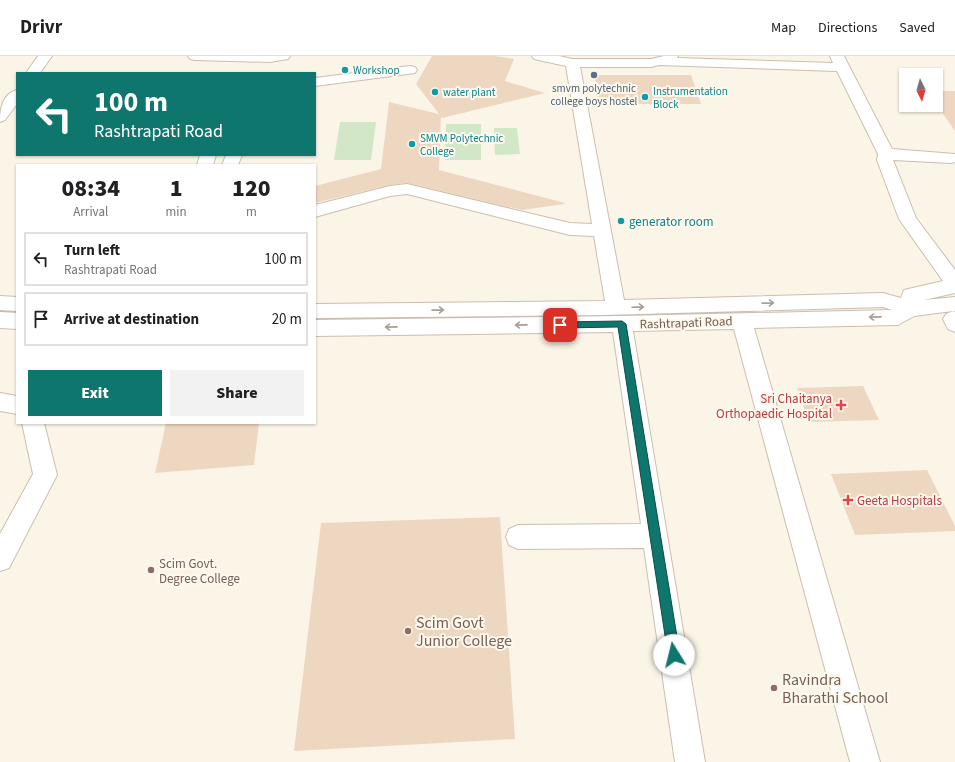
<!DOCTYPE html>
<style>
:root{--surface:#fff;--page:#f2f2f2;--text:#202124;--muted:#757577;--line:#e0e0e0;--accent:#0f766e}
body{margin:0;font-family:"Source Sans 3",sans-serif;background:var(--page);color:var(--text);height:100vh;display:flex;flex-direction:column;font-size:15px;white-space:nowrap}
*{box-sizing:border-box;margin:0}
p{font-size:13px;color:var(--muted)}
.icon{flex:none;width:22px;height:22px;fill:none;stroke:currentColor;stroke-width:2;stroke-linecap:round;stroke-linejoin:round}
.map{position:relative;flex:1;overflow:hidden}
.sheet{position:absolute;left:16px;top:108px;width:300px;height:260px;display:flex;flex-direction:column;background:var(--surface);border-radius:0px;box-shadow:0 1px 3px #0004}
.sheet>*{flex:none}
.guide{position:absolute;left:16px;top:16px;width:300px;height:84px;border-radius:0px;box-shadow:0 1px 3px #0004;background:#0f766e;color:#fff;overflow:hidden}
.needle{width:26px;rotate:175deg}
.tools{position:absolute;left:899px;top:12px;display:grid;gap:8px}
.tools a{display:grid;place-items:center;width:44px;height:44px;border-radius:0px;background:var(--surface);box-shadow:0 1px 3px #0004;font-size:20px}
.pin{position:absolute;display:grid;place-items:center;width:34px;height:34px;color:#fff;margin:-17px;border-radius:8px;box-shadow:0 2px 6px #0006}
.me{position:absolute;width:44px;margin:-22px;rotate:351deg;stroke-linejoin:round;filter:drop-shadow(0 0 3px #0008)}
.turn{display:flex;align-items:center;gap:14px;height:84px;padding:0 12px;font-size:18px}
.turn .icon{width:52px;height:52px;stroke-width:2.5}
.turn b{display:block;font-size:28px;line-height:34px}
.eta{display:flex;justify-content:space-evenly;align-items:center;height:68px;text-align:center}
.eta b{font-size:24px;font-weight:800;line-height:28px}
.action{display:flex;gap:8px;margin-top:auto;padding:8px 12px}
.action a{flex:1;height:46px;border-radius:0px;background:var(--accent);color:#fff;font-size:16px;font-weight:800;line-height:46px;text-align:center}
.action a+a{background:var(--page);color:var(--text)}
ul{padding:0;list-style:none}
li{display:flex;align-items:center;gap:12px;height:54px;margin:0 8px 6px;padding:0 4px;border:2px solid var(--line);border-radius:0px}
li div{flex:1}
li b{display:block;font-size:15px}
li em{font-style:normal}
header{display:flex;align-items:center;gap:24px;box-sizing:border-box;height:56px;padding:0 20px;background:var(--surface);border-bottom:1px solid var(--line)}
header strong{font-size:19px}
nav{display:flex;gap:22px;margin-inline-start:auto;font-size:14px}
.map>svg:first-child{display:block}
.green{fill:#d1e7c7}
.building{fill:#eed7c1}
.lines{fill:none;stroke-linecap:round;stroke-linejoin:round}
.minor-casing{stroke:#ccbeae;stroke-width:2}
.minor{fill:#fff;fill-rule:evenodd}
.oneway{stroke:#aa9e94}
.route{fill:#0f766e;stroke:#0a4d48}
.culture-dot{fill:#0f9aa8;stroke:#fef9ed;stroke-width:1.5}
.service-dot{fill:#5c6f8a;stroke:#fef9ed;stroke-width:1.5}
.health-dot{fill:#e0444e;stroke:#fef9ed;stroke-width:1.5}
.education-dot{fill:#8d6e63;stroke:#fef9ed;stroke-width:1.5}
.labels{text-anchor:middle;stroke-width:4;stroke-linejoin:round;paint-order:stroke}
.far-culture-label{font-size:11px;fill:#0d838f;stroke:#fef9ed;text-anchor:start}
.far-service-label{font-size:11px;fill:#4e5e75;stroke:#fef9ed}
.culture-label{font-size:13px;fill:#0d838f;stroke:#fef9ed;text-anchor:start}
.street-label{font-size:13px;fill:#725e4d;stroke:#fef9ed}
.health-label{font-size:13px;fill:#be3a42;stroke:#fef9ed;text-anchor:end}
.education-label{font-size:13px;fill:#785e54;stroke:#fef9ed;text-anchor:start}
.near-education-label{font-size:16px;fill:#785e54;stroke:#fef9ed;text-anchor:start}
</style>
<header>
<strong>Drivr</strong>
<nav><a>Map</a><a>Directions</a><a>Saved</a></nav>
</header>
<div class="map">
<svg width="955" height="706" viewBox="0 0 955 706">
<rect width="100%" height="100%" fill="#fbf5e7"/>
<path class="green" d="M340,66H376L371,104H334Z
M446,68H481V104H445Z
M494,72H517L520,98L495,99Z"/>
<path class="building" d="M432,0H495L514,3L505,25L545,37L442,62L441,60L439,114L565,147L564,148L522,154L407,127L390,129L315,147V130L381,113L389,46L439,58L416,28Z
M594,19H691L701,48H600Z
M936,35H955V75L936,48Z
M863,330L879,364L809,366L797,332Z
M166,367H259L254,409L155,417Z
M927,414L955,470V475L855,479L831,418Z
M500,461L515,683L294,695L321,467Z"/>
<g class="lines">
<g class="minor-casing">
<path id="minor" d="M38,0H52L40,17H26Z
M188,0H290L288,3L270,6L195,4L190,3Z
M532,0H559L572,3H651L664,0H678L677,2L833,7L830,0H844L892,93L955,98V106L951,107L893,104L916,162L955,214V237L924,244L955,241V255H953L955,256V276L948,273L943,263L946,258L953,255L914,260L898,269L754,272L880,706H850L734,273L633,275L705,706H675L644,492L518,493L509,489L506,481L509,473L518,469L641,468L613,276L315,280V264L622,260L892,254L883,251L604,259L315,262V248L605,245L594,180L570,179L407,138L390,140L315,161V149L390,130L407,128L570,167L592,168L566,10L534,3ZM659,9L837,15L878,98L877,104L899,163L943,225L904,234L901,242L883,237L624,244L580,11H651Z
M410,10L415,11L417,14L415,17L315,30V22Z
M17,34V48L5,64L0,66C0,53 3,37 17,34Z
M200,99H216L213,109H197Z
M226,99H242L238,109H222Z
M0,240L17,241V255L0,254Z
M0,256L17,257V273L0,272Z
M0,337L17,340V358L0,355Z
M22,367H44L57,419L9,512L0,515V478L33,418Z"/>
</g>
<use href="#minor" class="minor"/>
</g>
<defs><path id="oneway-shaft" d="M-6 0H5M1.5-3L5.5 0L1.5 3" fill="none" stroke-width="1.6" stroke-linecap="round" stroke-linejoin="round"/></defs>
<g class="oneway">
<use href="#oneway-shaft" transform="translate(768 247) rotate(-1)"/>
<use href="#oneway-shaft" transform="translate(638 251) rotate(-2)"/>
<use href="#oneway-shaft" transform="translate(438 254) rotate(-1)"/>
<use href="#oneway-shaft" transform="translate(875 261) rotate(179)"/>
<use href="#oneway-shaft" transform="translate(521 269) rotate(179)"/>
<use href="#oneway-shaft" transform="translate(391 271) rotate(179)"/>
</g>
<path class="route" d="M622,265L626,268L680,599L678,603L674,605L670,603L668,599L618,271L560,272L556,269L560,266Z"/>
<g class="culture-dot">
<circle cx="345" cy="14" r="4"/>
<circle cx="435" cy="36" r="4"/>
<circle cx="645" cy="41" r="4"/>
<circle cx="412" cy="88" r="4"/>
<circle cx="621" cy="165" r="4"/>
</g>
<circle class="service-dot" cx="594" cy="19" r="4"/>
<g class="health-dot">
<path d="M839 343h4v4h4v4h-4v4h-4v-4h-4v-4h4z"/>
<path d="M846 438h4v4h4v4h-4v4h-4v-4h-4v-4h4z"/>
</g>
<g class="education-dot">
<circle cx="151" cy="514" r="4"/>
<circle cx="408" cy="575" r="4"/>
<circle cx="774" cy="632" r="4"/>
</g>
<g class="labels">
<g class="far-culture-label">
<text x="353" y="18">Workshop</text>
<text x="653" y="39">Instrumentation<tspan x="653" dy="13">Block</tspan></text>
<text x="443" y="40">water plant</text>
<text x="420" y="86">SMVM Polytechnic<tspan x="420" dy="13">College</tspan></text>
</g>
<g class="far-service-label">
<text x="594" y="36">smvm polytechnic<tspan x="594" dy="13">college boys hostel</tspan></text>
</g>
<g class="culture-label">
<text x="629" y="170">generator room</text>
</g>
<g class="street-label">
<text transform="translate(686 266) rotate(-2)" y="5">Rashtrapati Road</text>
</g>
<g class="health-label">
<text x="832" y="347">Sri Chaitanya<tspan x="832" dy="15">Orthopaedic Hospital</tspan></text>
<text x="857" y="449" text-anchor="start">Geeta Hospitals</text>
</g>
<g class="education-label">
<text x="159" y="512">Scim Govt.<tspan x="159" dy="15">Degree College</tspan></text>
</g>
<g class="near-education-label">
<text x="416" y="572">Scim Govt<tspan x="416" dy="18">Junior College</tspan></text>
<text x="782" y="629">Ravindra<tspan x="782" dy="18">Bharathi School</tspan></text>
</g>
</g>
</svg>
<div class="tools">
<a><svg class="needle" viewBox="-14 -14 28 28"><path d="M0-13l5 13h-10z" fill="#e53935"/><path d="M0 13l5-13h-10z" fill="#757577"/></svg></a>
</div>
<div class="pin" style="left:560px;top:269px;background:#d93025"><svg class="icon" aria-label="arrive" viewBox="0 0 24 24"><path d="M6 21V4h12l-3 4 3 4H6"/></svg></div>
<svg class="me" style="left:674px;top:599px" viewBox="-20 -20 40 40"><circle r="19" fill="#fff"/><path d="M0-13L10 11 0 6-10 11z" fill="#0f766e"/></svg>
<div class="guide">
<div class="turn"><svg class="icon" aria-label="left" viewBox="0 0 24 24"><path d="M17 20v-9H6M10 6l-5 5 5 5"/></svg><div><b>100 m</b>Rashtrapati Road</div></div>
</div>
<section class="sheet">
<div class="eta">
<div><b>08:34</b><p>Arrival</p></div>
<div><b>1</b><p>min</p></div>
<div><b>120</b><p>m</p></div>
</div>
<ul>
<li><svg class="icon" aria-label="left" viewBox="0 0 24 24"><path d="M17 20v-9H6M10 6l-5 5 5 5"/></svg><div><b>Turn left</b><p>Rashtrapati Road</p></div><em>100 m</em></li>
<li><svg class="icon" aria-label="arrive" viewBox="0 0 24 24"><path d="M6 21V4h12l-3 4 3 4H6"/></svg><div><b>Arrive at destination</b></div><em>20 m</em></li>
</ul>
<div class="action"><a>Exit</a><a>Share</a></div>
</section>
</div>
